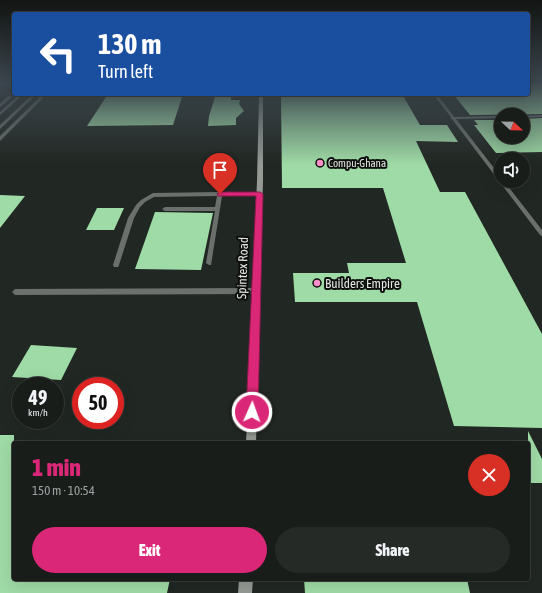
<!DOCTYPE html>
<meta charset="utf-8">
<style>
:root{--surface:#191d1a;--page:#262a27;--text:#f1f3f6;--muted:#9fa2a2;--line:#373b39;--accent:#db2777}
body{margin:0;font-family:"Asap Condensed",sans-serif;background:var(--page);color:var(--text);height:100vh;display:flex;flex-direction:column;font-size:15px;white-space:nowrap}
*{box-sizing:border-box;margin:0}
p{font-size:13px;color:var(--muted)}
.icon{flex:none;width:22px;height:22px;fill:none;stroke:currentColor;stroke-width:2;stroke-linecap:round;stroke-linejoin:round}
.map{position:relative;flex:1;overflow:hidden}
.side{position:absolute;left:12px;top:441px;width:518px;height:140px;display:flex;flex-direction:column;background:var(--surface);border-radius:4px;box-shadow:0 4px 16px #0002,0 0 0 1px var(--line)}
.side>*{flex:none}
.hud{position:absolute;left:12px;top:12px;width:518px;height:84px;border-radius:4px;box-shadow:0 4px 16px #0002,0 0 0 1px var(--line);background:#1a4fa0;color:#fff;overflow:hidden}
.needle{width:26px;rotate:112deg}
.buttons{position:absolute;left:494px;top:108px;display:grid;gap:8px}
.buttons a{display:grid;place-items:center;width:36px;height:36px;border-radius:50%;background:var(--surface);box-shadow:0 4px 16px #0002,0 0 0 1px var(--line);font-size:20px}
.speed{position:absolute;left:12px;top:377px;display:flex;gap:8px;font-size:20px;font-weight:700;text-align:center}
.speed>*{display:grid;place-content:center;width:52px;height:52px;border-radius:50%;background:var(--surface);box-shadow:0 4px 16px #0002,0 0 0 1px var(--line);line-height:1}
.speed small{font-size:10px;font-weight:400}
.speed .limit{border:6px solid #d22;background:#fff;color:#111}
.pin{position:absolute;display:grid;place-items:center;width:34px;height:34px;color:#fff;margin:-41px -17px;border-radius:50% 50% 50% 0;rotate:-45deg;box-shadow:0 0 4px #0007}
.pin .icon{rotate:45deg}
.me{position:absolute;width:44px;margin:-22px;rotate:2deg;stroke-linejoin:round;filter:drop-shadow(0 0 3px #0008)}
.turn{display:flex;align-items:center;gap:14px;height:84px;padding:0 20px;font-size:18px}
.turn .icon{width:52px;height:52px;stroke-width:2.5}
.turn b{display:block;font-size:28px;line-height:34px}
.round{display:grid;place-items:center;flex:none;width:42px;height:42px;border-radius:21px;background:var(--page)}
.overview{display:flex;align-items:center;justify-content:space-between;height:68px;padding:0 20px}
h1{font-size:24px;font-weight:800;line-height:30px;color:var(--accent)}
.action{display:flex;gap:8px;margin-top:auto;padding:8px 20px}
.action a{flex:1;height:46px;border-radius:24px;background:var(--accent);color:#fff;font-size:16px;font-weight:800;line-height:46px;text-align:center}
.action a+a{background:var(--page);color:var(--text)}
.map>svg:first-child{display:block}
.building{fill:#9fdba6}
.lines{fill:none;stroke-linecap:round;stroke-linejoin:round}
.lane{fill:#6c706c;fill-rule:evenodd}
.street{fill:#6c706c;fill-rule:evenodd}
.secondary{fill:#959a95;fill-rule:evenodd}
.route{fill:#db2777;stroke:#8e194d}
.poi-dot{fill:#fa8fc7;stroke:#0d0f0d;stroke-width:1.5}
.labels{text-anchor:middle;stroke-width:4;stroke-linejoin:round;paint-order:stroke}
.far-poi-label{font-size:11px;fill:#e2e6e2;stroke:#0d0f0d;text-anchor:start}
.street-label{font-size:13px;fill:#e2e6e2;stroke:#0d0f0d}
.poi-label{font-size:13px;fill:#e2e6e2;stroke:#0d0f0d;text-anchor:start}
</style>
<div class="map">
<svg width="542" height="593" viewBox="0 0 542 593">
<rect width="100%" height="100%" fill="#212722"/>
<path class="building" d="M528,82H542V114L470,115L453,94H528Z
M108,94H183L173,125L87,126Z
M281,94H402L420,125H447L458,142L416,141L440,192H465L542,334V428L454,426L417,302H295L293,273H349L347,263H406L383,188H282Z
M215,97H231V100H240L239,104L244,111L236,118V125L208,126L209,116Z
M542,118V152L496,153L474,125H478L474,120H501V137H523V119Z
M0,195L25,196L0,228Z
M97,208H124L114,230H86Z
M155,212L213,213L201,270L135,269Z
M31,345L77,348L61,380L12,377Z
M528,431L542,459V483H528Z
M0,435H14V579H170L167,593H0Z
M304,579H467L470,593H305Z"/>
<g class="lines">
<path class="lane" d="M433,94H437L454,117L501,116V118L456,119L501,177V181H504L542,230V236L540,235L452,119H451V117Z
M542,115V117L523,118V116Z
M220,192H260L263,194L260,196H222L211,265H209L206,263L215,211H165L162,209L165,207H215L217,196L154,197L145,202L140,207L134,218L119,265L118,267H114L113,265L128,218L136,205L141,200L153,193Z
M256,288L259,291L256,294L15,295L12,292L15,289Z"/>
<path class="street" d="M20,94H24L0,115V112Z
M33,94H37L0,129V125Z
M43,94H47L0,141V136Z
M8,96L12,97L0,107V104Z"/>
<path class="secondary" d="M259,94H263V181L256,443H246L257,181Z
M239,579H253L252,593H238Z"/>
</g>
<linearGradient id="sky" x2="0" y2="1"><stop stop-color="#121513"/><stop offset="0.5" stop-color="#3d474f"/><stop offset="1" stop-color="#3d474f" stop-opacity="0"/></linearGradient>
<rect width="542" height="165" fill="url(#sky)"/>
<path class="route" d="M220,192H260L263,194L258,412L256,417L252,418L248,417L246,412L256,196H218L217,194Z"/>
<g class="poi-dot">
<circle cx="320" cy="163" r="4"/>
<circle cx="317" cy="283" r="4"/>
</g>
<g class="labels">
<g class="far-poi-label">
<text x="328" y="167">Compu-Ghana</text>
</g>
<g class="street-label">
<text transform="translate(242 268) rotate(-88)" y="5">Spintex Road</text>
</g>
<g class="poi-label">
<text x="325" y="288">Builders Empire</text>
</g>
</g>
</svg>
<div class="buttons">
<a><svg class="needle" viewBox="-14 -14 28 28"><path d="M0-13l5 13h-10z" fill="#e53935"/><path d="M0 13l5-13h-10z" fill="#9fa2a2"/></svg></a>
<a><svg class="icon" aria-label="sound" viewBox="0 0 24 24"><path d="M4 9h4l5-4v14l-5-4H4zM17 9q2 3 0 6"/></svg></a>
</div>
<div class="speed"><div>49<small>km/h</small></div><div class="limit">50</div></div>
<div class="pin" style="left:220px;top:194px;background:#d93025"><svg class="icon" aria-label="arrive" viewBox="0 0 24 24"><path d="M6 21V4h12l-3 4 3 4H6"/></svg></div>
<svg class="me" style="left:252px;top:412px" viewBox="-20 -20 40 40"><circle r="17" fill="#db2777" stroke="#fff" stroke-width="3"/><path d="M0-11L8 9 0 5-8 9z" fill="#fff"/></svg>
<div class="hud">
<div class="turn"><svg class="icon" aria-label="left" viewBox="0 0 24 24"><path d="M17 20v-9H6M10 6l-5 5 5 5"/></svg><div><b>130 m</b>Turn left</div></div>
</div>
<section class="side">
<div class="overview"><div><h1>1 min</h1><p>150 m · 10:54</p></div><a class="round" style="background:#d93025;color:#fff"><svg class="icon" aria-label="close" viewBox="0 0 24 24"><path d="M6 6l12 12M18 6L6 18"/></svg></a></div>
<div class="action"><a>Exit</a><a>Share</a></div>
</section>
</div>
